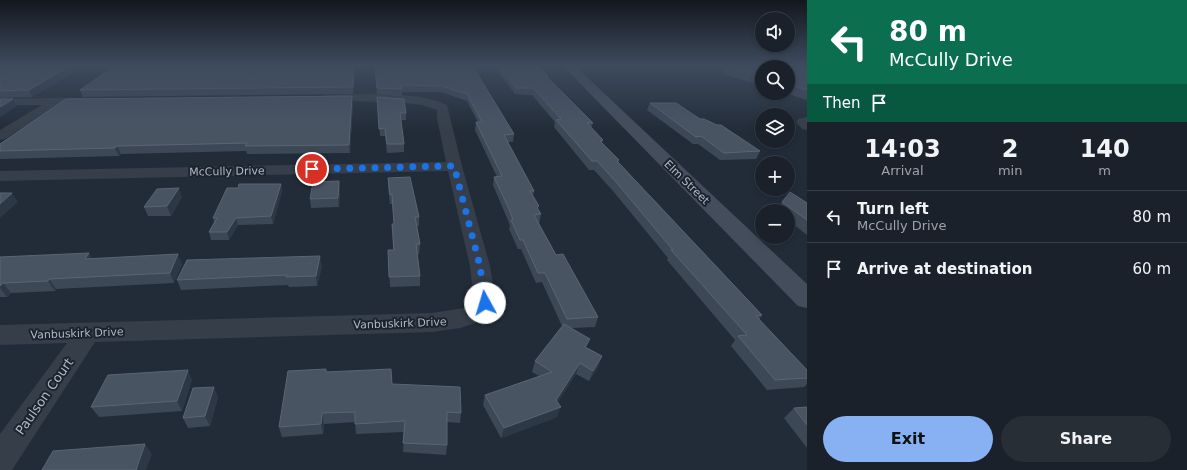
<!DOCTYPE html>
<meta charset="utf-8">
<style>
:root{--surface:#1a212a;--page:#272e36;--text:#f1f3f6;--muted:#9fa3a8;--line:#383e47;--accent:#87b1f3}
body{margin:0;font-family:"DejaVu Sans",sans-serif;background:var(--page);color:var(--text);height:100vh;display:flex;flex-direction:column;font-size:15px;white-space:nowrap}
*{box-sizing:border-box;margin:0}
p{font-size:13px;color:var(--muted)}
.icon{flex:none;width:22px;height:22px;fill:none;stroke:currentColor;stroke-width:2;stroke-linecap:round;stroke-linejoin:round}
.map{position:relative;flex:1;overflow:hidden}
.sheet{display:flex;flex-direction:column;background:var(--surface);width:380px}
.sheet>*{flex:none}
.top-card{background:#0b6e4f;color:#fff;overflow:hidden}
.controls{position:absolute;left:755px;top:12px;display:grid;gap:8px}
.controls a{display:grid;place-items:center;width:40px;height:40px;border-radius:50%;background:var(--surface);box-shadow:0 2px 6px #0003,0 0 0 1px var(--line);font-size:20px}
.pin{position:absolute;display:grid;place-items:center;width:34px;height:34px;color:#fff;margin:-17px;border:2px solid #fff;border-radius:50%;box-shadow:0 1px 4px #0007}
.me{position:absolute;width:44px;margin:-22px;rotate:354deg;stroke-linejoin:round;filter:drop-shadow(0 0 3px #0008)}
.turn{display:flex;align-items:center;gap:14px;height:84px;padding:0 16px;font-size:18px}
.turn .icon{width:52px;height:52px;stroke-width:2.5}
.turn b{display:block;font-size:28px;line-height:34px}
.then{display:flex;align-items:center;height:38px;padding:0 16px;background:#0003;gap:8px;font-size:15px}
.eta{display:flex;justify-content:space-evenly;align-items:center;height:68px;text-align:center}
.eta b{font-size:24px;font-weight:600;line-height:28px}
.cta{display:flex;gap:8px;margin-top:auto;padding:8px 16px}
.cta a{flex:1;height:46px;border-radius:24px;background:var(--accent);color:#111;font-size:16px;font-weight:600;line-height:46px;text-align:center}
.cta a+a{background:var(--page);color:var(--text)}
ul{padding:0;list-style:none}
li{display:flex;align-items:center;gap:12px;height:52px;padding:0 16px;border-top:1px solid var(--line)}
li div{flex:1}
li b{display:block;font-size:15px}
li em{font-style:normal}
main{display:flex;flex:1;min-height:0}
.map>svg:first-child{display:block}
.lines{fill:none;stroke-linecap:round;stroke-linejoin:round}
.minor{fill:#363e49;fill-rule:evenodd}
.secondary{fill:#444d5c;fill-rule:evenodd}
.wall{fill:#3d4857}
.shaded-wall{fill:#2d3846}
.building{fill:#495463;stroke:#5a6472}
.route{stroke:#1a73e8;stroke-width:7;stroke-dasharray:0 12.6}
.labels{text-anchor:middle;stroke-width:4;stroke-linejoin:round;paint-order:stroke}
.street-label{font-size:11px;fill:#b1b8c5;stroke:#1b232e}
.near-street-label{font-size:13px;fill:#b1b8c5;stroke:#1b232e}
</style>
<main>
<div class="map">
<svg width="807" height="470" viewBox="0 0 807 470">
<rect width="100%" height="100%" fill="#222c38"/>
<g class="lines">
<path class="minor" d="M327,95C363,94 414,90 447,105L462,166L490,266L496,303L487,319L460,328L432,332L95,342L12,470H0V434L67,343L0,345V325L432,313L471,307L474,302L470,266L448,171L0,181V171L446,162L437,118V110L422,105L406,103L323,100L321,98Z
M56,98H89L95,101L89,104L59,105L5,139L0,140V130L42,105H0V99Z
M807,117V130L802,129L796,122L798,119Z"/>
<path class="secondary" d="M562,65H574L807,284V308L798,306Z"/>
</g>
<path class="wall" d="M0,65L84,66L32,97L0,98Z
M116,65H355L353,94L83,97L80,90Z
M375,65H472L514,134L513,142H508L534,191L533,196L539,210L541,214L539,224L556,255L598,317L595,327L571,328L587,348L602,356L598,367L589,381L576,374L557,402V417L501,438L483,405L485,395L539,376L532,372L535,361L562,326L542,282L536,283L521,249H518L509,229L510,226L507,218L493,185L494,177H497L475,130L476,122H478L467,101L441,92H402V96L377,94Z
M493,65H537L548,76V78L593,123L591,128L603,140L602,143L619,160L618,162L762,315L759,320L807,370V384L804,387L767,390L731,346L735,340L667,260L668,258L613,191L594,170H589L554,127L555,122L532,95L515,94Z
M726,65H801L807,68V100L785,93H788V67H762V86L723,74V71Z
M377,97L406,113V120H401L404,144V152L387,153L385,136H380Z
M353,103L350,153L247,154L246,151L121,154L119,156L0,159V144Z
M650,103L700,119L760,151L756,159L720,160L698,144H693L647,110Z
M388,178L419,217V226H417L420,244L419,254H417L420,276V286L390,287L388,250H393L392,224H394L392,204H390L388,187Z
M339,181L340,190L339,207L311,208L310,199Z
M281,184L282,191L273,224L238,225L229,240H211L209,232L214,222L213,218L238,188Z
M182,197L171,216H148L144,207Z
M782,202L807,203V235L788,220V211H777Z
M0,257L92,259L182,264L174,283L56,289L55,291L11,293L7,297H0Z
M322,266L317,286L289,287L288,285L181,290L177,280Z
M326,369V372L392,384L461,413L460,423L447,422V445L446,455L403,452L404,432L356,434L355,422L324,424L323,434L282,437L279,427Z
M192,380L182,411L99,417L91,407Z
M218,397L210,426L188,428L183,418Z
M807,407V448L784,418L794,408Z"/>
<path class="shaded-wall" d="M72,65H84V66L32,97L29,90Z
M354,65H355L353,94V87Z
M352,96L353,103L350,153L349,145Z
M13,99L17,106L0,117V107Z
M117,146L121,154L119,156L115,148Z
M339,181L340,190L339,207L338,198Z
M281,184L282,191L273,224L271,216Z
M179,188L182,197L171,216L167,206Z
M12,193L18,202L0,218V204Z
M236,218L238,225L229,240L227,232Z
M89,253L94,263L85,259Z
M178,254L182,264L174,283L170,273Z
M320,256L322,266L317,286L316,276Z
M49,279L56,289L55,291L48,281Z
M3,283L11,293L7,297L0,288V286Z
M590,339L586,349L585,347Z
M602,356L598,367L589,381L593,371Z
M580,363L576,374L553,410L561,407L557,417L501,438L504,428L556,400Z
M188,370L192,380L182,411L177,401Z
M214,387L218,397L210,426L205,416Z
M322,413L324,424L323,434L321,424Z
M145,444L152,454L146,470H136Z"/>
<path class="building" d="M0,65H72L29,90L0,91Z
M116,65H354L353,87L80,90Z
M375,65H472L514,134L504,135L534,191H530L539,206L537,208L541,214L534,215L556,255L563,254L598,317L567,319L545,273H538L523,240H520L511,220H513L509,209L494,177L502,176L476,122H482L467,94L441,86L401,85L402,89L377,88Z
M498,65H537L548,76H546L593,123H587L603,140L600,141L619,160L617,161L762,315L756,316L807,370V378L775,380L738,336L747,335L671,250H673L616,182L597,161H592L556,120L561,119L533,88H516Z
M726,65H801L807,68V90L788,84V67H762V77L726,66Z
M352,96L349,145L245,146L247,143L117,146L115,148L0,151V144L66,99Z
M377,97L404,99L406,113H400L404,144H387L385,128L379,129Z
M0,99H13L0,107Z
M650,103H676L700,119H704L717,125H721L760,151L724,153L701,136L696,137Z
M410,177L419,217H415L420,244H416L420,276L389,277L388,250H394L392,224H394L392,194L390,195L388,178Z
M339,181L338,198L310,199L313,182Z
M239,184H281L271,216L236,218L227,232H209L217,218H213L227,188H238Z
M179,188L167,206L144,207L157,189Z
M790,192L807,203V220L782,202Z
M0,193H12L0,204Z
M89,253L85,259L178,254L170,273L49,279L48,281L3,283L0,286V257Z
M320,256L316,276L286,277L287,275L177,280L187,260Z
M564,324L590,339L585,347L602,356L593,371L580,363L556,400L561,407L504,428L485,395L552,372L535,361Z
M326,369V372L391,369L392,384L460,387L461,413L447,412V445L403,443L405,421L355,424V412L322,413L321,424L279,427L288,371Z
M188,370L177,401L91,407L108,375Z
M214,387L205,416L183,418L193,388Z
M807,407V425L794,408Z
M145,444L136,470H42L53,451Z"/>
<linearGradient id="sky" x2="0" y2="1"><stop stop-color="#13181f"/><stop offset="0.5" stop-color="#3e4b5e"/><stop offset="1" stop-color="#3e4b5e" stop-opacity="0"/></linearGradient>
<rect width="807" height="131" fill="url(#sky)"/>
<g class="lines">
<path class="route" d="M312,169L454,166L480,266L485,303"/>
</g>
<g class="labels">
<g class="street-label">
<text transform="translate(227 171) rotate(-1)" y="4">McCully Drive</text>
<text transform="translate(687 182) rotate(44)" y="4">Elm Street</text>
<text transform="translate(400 323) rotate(-2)" y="4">Vanbuskirk Drive</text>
<text transform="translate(77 333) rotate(-2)" y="4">Vanbuskirk Drive</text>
</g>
<g class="near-street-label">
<text transform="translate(44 396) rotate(-55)" y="5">Paulson Court</text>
</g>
</g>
</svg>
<div class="controls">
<a><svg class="icon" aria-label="sound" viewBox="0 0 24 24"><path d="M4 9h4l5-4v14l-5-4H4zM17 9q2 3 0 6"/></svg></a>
<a><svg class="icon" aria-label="search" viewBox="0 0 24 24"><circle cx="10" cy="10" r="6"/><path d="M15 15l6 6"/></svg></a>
<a><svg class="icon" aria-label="layers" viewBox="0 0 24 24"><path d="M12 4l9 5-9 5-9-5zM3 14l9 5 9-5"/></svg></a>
<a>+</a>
<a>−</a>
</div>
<div class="pin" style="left:312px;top:169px;background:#d93025"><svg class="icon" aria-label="arrive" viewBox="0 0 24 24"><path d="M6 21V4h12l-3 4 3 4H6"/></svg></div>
<svg class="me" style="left:485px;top:303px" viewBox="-20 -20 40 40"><circle r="19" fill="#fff"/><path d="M0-13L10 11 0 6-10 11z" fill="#1a73e8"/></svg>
</div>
<section class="sheet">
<div class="top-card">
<div class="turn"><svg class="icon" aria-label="left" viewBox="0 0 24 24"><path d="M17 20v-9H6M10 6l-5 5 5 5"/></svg><div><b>80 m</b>McCully Drive</div></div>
<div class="then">Then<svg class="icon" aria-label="arrive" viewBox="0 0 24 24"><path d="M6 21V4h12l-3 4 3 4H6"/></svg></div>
</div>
<div class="eta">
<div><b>14:03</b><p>Arrival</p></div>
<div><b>2</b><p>min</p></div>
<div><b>140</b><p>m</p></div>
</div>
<ul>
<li><svg class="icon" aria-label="left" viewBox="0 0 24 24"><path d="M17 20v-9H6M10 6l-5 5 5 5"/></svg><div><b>Turn left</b><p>McCully Drive</p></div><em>80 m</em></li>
<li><svg class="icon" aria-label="arrive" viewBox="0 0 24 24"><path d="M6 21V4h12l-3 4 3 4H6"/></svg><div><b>Arrive at destination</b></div><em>60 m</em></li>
</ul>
<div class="cta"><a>Exit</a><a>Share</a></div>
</section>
</main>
